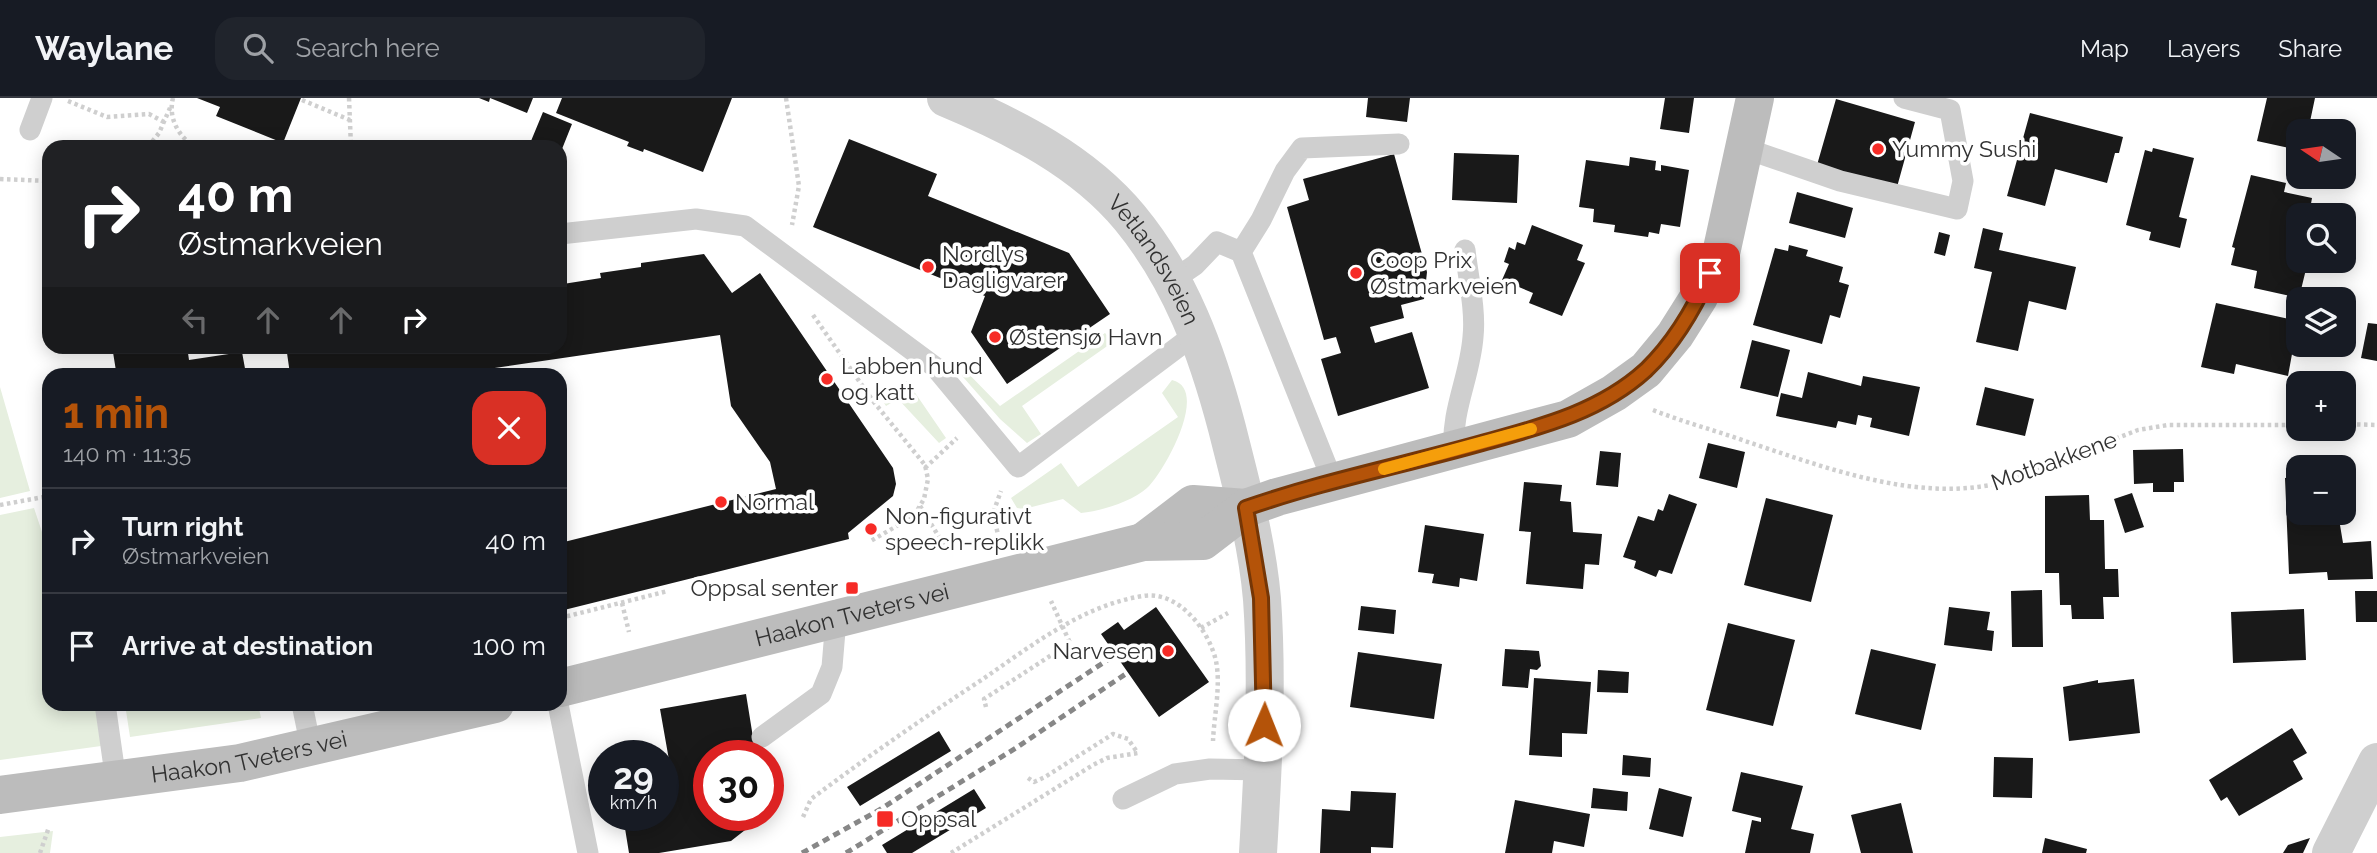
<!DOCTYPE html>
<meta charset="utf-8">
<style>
:root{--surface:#171b24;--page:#20242c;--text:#f1f3f6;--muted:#9ea1a6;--line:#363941;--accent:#b45309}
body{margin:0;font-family:Raleway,sans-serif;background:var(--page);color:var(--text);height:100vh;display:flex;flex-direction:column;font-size:26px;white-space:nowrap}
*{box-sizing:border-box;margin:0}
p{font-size:23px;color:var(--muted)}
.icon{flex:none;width:38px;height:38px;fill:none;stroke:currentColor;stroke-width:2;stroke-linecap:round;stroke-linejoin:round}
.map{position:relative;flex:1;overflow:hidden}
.drawer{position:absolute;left:42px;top:270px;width:525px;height:343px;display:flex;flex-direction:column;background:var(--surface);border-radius:21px;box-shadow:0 4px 18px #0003}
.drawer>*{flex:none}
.guide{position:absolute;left:42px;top:42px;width:525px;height:214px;border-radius:21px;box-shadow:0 4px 18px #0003;background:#202124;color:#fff;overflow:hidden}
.needle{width:46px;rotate:283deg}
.buttons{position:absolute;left:2286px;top:21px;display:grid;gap:14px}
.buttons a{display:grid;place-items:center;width:70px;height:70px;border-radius:14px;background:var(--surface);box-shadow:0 4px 18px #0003;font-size:35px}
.speed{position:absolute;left:588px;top:642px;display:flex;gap:14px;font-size:35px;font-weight:700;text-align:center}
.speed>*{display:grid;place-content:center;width:91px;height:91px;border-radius:50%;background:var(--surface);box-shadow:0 4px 18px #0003;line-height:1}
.speed small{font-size:18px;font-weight:400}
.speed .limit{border:10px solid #d22;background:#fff;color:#111}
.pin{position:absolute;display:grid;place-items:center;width:60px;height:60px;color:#fff;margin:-30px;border-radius:14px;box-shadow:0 4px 10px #0006}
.me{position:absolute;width:77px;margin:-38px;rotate:1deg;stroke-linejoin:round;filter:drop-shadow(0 0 5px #0008)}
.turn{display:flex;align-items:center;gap:24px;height:147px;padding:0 21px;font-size:32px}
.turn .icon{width:91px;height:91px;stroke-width:2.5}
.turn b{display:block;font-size:49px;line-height:60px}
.lanes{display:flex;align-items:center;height:66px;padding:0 21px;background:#0003;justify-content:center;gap:35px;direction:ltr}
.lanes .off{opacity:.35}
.round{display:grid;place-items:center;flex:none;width:74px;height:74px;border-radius:21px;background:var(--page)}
.summary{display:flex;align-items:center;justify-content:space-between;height:119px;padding:0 21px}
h1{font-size:42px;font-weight:700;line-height:52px;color:var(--accent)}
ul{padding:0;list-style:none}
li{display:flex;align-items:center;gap:21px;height:105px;padding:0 21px;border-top:2px solid var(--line)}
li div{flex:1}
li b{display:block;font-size:26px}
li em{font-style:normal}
header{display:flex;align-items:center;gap:42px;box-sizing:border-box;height:98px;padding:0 35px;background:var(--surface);border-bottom:2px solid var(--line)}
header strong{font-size:33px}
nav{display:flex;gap:38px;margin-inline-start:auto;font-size:24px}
.search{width:490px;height:63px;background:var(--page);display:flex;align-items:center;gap:18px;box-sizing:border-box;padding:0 24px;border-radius:21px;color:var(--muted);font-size:26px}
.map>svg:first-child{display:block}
.green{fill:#e6efdf}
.building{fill:#191919}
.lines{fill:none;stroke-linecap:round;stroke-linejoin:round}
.path{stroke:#cfcfcf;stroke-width:4.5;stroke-dasharray:3.5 3.5;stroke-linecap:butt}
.lane{stroke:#cfcfcf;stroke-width:21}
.street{stroke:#cfcfcf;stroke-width:38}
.secondary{stroke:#bcbcbc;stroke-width:38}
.rail{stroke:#878787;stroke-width:5;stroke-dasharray:7 5;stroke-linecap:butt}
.route-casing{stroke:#753606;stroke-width:18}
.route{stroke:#b45309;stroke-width:12}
.slow{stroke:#f59e0b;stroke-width:12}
.poi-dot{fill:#f62b26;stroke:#fff;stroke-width:2.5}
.labels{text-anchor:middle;stroke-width:7;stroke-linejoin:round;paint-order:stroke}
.poi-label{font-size:23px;fill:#323232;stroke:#fff;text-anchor:start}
.street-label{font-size:23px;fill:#323232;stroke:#fff}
</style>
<header>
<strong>Waylane</strong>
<div class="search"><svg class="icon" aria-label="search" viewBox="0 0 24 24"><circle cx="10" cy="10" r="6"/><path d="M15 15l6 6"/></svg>Search here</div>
<nav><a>Map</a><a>Layers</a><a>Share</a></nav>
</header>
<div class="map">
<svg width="2377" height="755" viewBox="0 0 2377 755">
<rect width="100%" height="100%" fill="#fff"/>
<path class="green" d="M1105,235L1113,244L1022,308L1041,336L1027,345L1000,321L956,271L961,268L1000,308Z
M1172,282C1211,291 1163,376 1147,390C1131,404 1101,413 1081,415L1063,401L1024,411L1017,410L1011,400L1061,365L1078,389L1178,319L1162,295Z
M907,283L946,340L939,345L898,301L886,308L880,299Z
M0,289L30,393L0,400Z
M34,410L49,455V606H95L101,648L0,662V417Z
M125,606H258L261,620L130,639Z
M53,733L50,755H0V739Z"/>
<path class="building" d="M197,0H301L283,45L216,18L220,9Z
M479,0H533L527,15L490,0L489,4Z
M562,0H732L703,74L644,51L643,54L627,48L629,44L556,15Z
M1368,0H1410L1407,24L1366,19Z
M1665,0H1694L1689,35L1660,31Z
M2267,0H2315L2308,33H2298V52L2257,43Z
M1836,1L1915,24L1897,89L1817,67Z
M543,14L572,26L560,56V49H546L531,43Z
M2030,15L2123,39L2119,55H2115L2107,85L2055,71L2045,108L2007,98Z
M849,41L937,76L928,98L1069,155L1110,216L1007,286L971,234L985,198L813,129Z
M2153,50L2194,60L2179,119L2187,121L2180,150L2149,142L2151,134L2126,127L2145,52L2152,54Z
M1454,55L1519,57L1517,105L1452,102Z
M1394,56L1427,174L1424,201L1401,207L1404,220L1370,229L1375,245L1412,234L1429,290L1338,318L1321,261L1341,255L1336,239L1324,242L1287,109L1309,102L1303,81Z
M1630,59L1656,63L1655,72L1661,73V67L1689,72L1680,129L1661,126L1659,136L1649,134L1648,139L1614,134L1615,127L1593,124L1594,111L1579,109L1586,62L1629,68Z
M2251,77L2286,85L2284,94L2312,100L2309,117H2298V163H2308L2299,200L2254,190L2257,173L2231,167L2235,150L2232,149Z
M1797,94L1853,110L1845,140L1789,125Z
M1532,127L1583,147L1577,162L1585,165L1562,218L1529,205L1533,195L1502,182L1509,166L1504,164L1509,149L1515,152L1517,144L1525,147Z
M1983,130L2003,135L1999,152L2076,169L2066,212L2029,203L2018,253L1976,244L1992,174L1974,170Z
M1939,134L1950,137L1945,158L1934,155Z
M1789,147L1808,152L1806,158L1843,169L1839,184L1849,187L1840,220L1830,217L1822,246L1753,227L1775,150L1788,153Z
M704,156L732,195L760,175L893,370L896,386L893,398L848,435L849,441L560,513V445L776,391L770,364L731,308L720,237L454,276H290L286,248H560V188L563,186L601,180L600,175L641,169V165Z
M2216,205L2298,223L2288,278L2236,266L2234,276L2201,269Z
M2368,225L2377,226V263L2361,260Z
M1752,242L1790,252L1778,299L1740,290Z
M112,248H187L189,262L242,254L246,276H136L135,270L116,273Z
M1808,274L1861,288L1863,278L1920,289L1909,338L1870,329L1872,320L1858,317L1856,327L1838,323L1836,330L1776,318L1781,295L1802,300Z
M1985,289L2034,301L2025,338L1976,327Z
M1708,345L1745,354L1737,390L1699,380Z
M2183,351L2184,384H2174V394H2153V385L2134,386L2133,352Z
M1600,353L1621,355L1618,389L1596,387Z
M2298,379V415H2338L2343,445L2371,443L2373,481L2328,482L2327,474L2289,476L2285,380Z
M1524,384L1562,387L1560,403L1571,404L1573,434L1602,436L1599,467L1585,466L1583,491L1526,486L1531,434L1519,433Z
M2132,395L2144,429L2125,435L2114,401Z
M1669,396L1697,406L1672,476L1659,472L1656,479L1634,470L1636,463L1623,459L1638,418L1654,423L1658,411L1663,413Z
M2089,397L2090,422H2104L2105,471H2118L2119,499H2103L2104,521H2072L2071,507H2060L2059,475H2045V398Z
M1766,400L1833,417L1811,504L1744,487Z
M1425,427L1484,436L1477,483L1460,480L1459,489L1432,485L1434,476L1418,474Z
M2042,492L2043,549H2012L2011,493Z
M2355,493H2377V524H2356Z
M1361,508L1396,512L1394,536L1358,532Z
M1156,509L1209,584L1159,619L1101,536L1118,524L1124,532Z
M1949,509L1990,514L1987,532L1994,533L1992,553L1944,547Z
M2304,511L2306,562L2233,565L2231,514Z
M1728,525L1795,542L1773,628L1706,612Z
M1505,551L1539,553L1541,568L1537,572L1530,571L1528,590L1502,588Z
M1871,551L1936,566L1921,632L1855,616Z
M1358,554L1442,566L1434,621L1350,609Z
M1598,572L1629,574L1628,595L1597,594Z
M1534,580L1591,584L1587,636L1562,635V659L1529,657Z
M2134,581L2140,635L2069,643L2063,589L2098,582V585Z
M746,596L756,658H709V718H763L731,743L659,755H629L623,718H663V698L675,696L660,611Z
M2292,630L2307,655L2293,663L2303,681L2239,718L2227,699L2221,703L2209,682Z
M939,633L951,653L860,708L847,689Z
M1623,657L1651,660L1650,679L1622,677Z
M1994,659L2033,660L2032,700L1993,699Z
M1741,674L1803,688L1791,731L1814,736L1810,755H1745L1752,722L1761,724V720L1732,713Z
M1593,690L1628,694L1627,713L1591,710Z
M1659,690L1692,699L1683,739L1649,731Z
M974,691L986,710L912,755H887L882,747Z
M1351,693L1396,695L1393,750L1371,749V755H1320L1322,711L1350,713Z
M1515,702L1590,716L1584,749L1554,743L1552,755H1505Z
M1901,705L1913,755H1861L1851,717Z
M2045,740L2087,751L2086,755H2042Z
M2310,740L2303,755H2283L2288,747Z"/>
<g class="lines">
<path class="path" d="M173,0C168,20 178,37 194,49
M349,0L351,49
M786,0L799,88L792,127
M302,2L350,22
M68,3L107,19L149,16L164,24
M148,49L159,35L170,10
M0,81L49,83
M813,217L873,303L925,367L928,381L924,401L914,418L869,444
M1653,312C1683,324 1714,332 1745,343C1824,369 1916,405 2000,385L2138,332L2168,327H2298
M2343,326L2377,327
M925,370L957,340
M0,407L49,398
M920,408L949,455
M999,441L993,415L1001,393
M622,505L629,534
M560,520L668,493
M1201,530L1228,515
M986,609L984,601L1070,545L1051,503
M1028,680L1034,684L1045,679L1113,636L1128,641L1137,654
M803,719L811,701L830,687C880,650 931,615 983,581C1031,548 1083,507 1143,498C1178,492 1209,532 1216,563C1221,588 1214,618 1213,643
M40,755L49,729
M951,755L1093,667L1107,660L1138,655"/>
<path class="lane" d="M30,32L42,0
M1744,50L1840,83L1957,111L1963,83L1950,12L1904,0
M560,136L696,121L745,128L935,269L1018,369L1198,234
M1241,154L1333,384
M1173,182L1195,167L1217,144L1241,154L1261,122L1285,73L1302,50L1399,46
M1454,353C1451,312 1470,279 1473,239C1476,212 1468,179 1465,152
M105,606L116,683
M302,606L311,650
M558,606L588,755
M762,639L821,596L832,569L836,521
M1123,701L1175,676L1210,671L1263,672"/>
<g class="street">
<path id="s1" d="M946,0C1013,28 1083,63 1130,120C1181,182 1207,254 1227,330C1241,386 1257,443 1262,501C1268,585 1263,671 1258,755"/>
<path d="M2331,755L2377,664"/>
</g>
<g class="secondary">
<path d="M1143,444L1193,406L1246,410"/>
<path id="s2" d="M560,590L1143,444L1203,443L1246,410L1277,399L1568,321L1614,295L1646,272L1675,237L1699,199L1722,151L1755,0"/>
<path id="s3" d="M0,697L240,665L495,606"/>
</g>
<path class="rail" d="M802,755L881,711L1115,557
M846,755L1016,650L1127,575"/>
</g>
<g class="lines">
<g class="route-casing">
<path id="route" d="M1264,627L1261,500L1246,410C1323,383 1404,367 1482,345C1540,329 1600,314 1646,272C1673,246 1695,209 1710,175"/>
</g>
<use href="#route" class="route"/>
<path class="slow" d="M1384,371L1531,331"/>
</g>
<g class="poi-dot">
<circle cx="1878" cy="51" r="7"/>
<circle cx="928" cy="169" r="7"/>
<circle cx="1356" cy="175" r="7"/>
<circle cx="995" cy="239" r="7"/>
<circle cx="827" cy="281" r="7"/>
<circle cx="721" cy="404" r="7"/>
<circle cx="871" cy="431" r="7"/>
<rect x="845" y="483" width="14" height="14" rx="3.5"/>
<circle cx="1168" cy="553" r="7"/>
<rect x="876" y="712" width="18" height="18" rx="3.5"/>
</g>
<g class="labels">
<g class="poi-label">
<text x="1892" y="59">Yummy Sushi</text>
<text x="942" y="164">Nordlys<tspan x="942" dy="26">Dagligvarer</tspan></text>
<text x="1370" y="170">Coop Prix<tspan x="1370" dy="26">Østmarkveien</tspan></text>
<text x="1009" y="247">Østensjø Havn</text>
<text x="841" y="276">Labben hund<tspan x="841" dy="26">og katt</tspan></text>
<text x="735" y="412">Normal</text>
<text x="885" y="426">Non-figurativt<tspan x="885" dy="26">speech-replikk</tspan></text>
<text x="838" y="498" text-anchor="end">Oppsal senter</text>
<text x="1154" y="561" text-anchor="end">Narvesen</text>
<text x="901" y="729">Oppsal</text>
</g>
<g class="street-label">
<text dy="8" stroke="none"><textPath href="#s1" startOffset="270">Vetlandsveien</textPath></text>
<text transform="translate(2054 363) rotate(-20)" y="8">Motbakkene</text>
<text dy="8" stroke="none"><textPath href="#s2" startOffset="301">Haakon Tveters vei</textPath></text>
<text dy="8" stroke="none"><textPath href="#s3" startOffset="252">Haakon Tveters vei</textPath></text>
</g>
</g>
</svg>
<div class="buttons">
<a><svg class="needle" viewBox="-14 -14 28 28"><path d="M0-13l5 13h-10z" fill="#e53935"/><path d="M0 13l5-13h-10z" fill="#9ea1a6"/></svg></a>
<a><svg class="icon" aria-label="search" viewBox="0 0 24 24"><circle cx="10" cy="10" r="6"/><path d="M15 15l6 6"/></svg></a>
<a><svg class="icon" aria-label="layers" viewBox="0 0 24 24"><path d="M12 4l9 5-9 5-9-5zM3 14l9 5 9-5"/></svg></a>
<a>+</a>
<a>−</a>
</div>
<div class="speed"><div>29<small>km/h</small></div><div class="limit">30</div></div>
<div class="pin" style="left:1710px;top:175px;background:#d93025"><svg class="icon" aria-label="arrive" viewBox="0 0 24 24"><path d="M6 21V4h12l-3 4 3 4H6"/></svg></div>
<svg class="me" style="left:1264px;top:627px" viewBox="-20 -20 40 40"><circle r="19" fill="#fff"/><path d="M0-13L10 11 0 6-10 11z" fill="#b45309"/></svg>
<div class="guide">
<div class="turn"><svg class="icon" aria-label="right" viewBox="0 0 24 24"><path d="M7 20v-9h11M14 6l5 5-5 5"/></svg><div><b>40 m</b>Østmarkveien</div></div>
<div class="lanes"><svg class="icon off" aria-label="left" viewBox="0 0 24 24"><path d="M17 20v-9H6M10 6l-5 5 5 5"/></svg><svg class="icon off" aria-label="ahead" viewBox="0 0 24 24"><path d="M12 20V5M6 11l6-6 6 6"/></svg><svg class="icon off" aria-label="ahead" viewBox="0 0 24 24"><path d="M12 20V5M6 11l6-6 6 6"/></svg><svg class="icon" aria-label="right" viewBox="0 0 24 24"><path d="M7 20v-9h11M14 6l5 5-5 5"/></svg></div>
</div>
<section class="drawer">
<div class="summary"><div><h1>1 min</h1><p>140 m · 11:35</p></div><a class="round" style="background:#d93025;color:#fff"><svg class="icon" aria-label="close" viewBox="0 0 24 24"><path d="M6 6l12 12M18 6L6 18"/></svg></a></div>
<ul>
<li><svg class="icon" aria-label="right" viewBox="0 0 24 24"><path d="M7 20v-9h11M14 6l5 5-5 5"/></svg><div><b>Turn right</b><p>Østmarkveien</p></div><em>40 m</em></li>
<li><svg class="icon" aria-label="arrive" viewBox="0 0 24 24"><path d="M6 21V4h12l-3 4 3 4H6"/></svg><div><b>Arrive at destination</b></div><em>100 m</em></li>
</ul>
</section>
</div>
